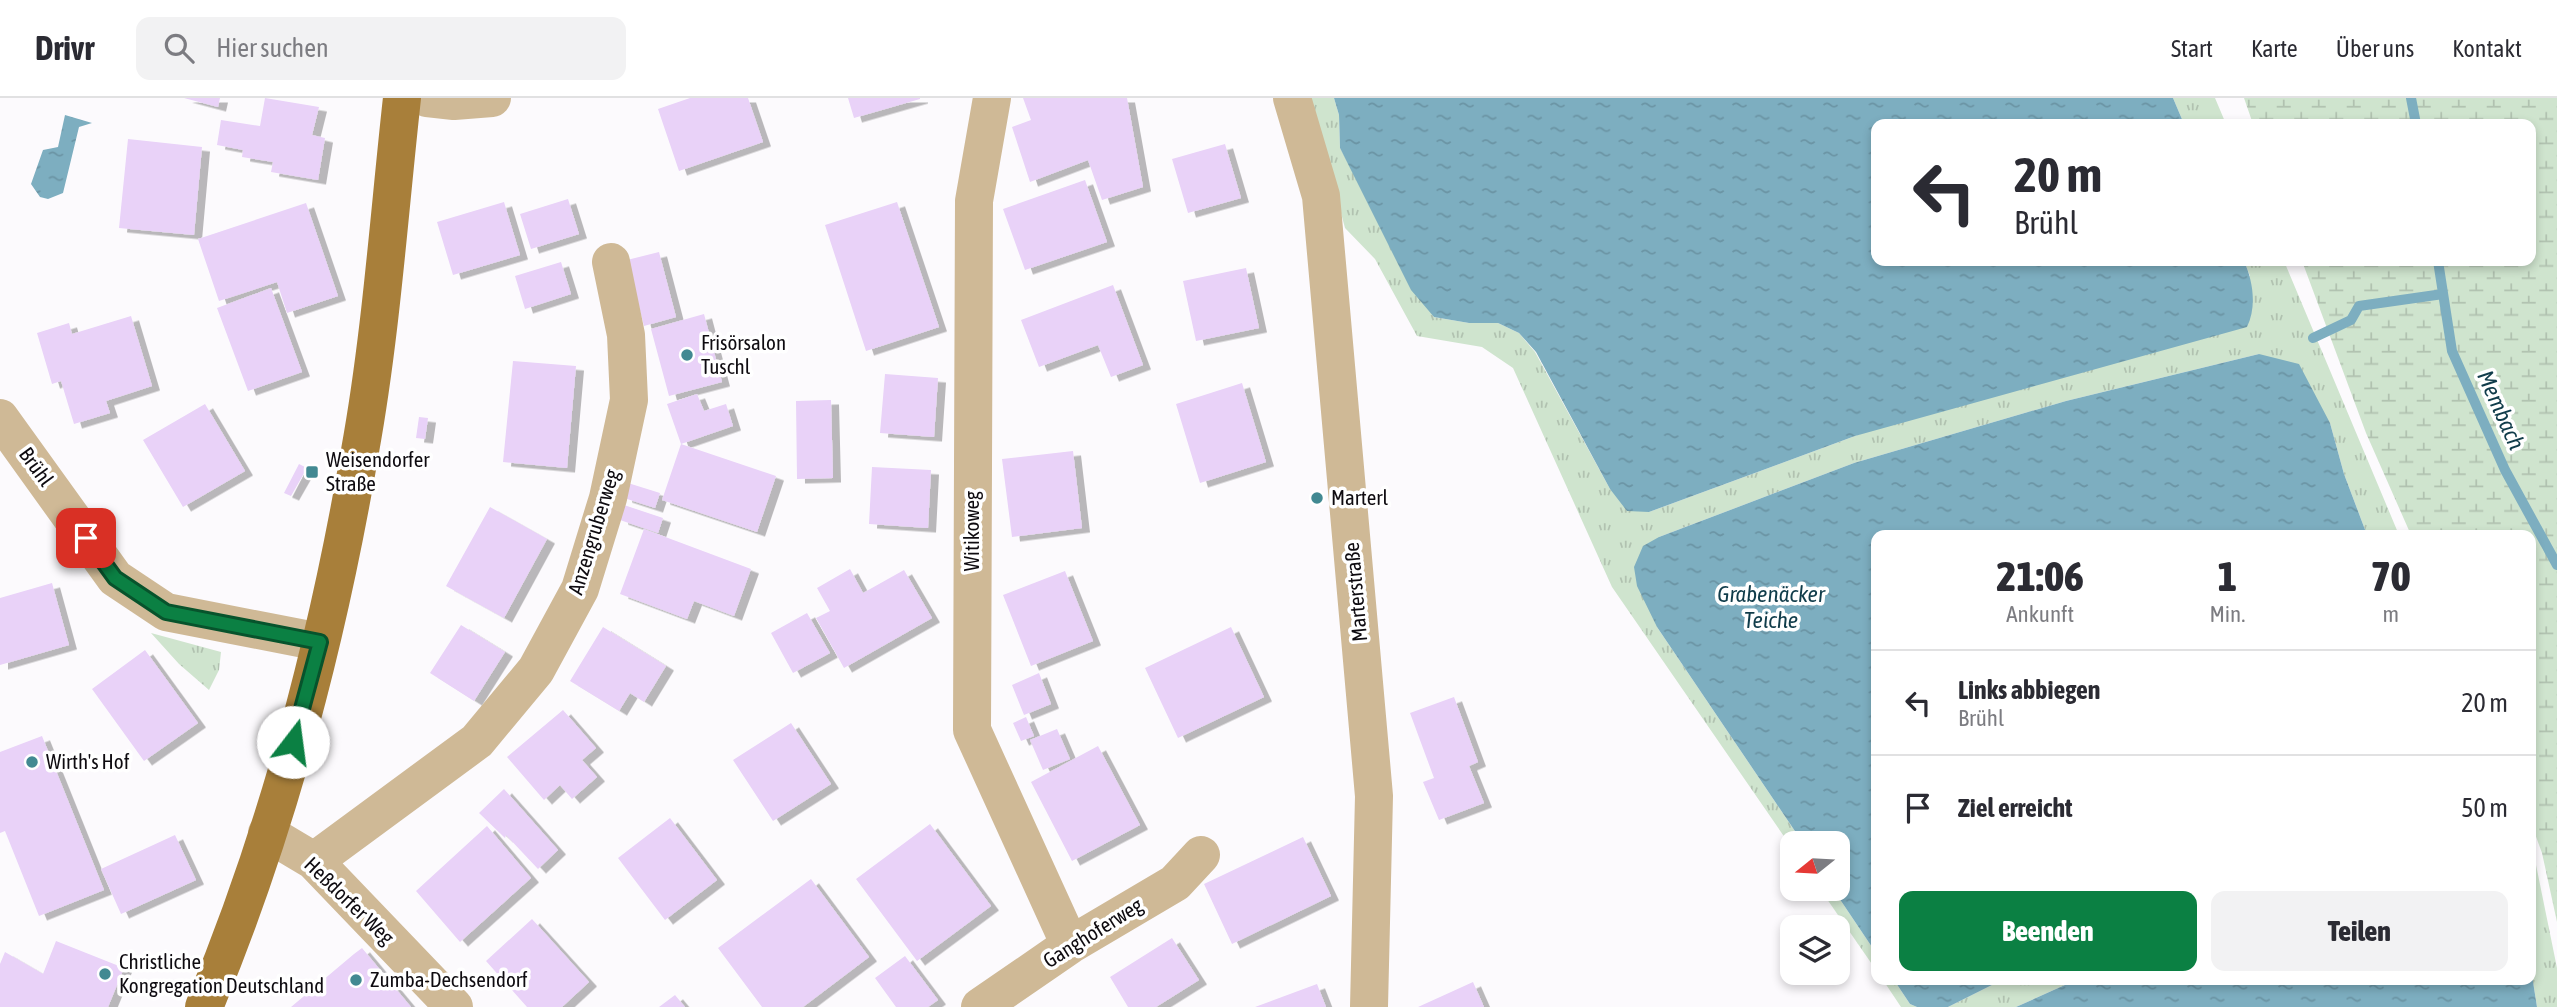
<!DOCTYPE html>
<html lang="de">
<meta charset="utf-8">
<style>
:root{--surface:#fff;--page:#f2f2f3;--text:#2b2b33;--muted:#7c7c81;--line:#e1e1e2;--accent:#0b8043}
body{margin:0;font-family:"Asap Condensed",sans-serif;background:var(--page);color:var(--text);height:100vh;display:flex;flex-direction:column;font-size:26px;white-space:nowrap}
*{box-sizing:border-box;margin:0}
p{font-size:23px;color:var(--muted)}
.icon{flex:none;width:38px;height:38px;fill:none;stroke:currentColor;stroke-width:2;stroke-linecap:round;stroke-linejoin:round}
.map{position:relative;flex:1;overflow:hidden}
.sheet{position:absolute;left:1871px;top:432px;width:665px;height:455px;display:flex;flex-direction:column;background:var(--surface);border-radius:14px;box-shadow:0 4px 10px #0003}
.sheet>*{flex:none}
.guide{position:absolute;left:1871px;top:21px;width:665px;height:147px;border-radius:14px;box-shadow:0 4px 10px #0003;background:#fff;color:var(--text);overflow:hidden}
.needle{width:46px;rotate:252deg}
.tools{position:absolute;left:1780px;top:733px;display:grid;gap:14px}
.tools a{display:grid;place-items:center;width:70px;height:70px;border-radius:14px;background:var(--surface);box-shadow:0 4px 10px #0003;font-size:35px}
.pin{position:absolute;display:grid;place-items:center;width:60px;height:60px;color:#fff;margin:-30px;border-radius:14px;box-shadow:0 4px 10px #0006}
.me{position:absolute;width:77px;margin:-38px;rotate:15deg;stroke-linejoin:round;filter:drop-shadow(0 0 5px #0008)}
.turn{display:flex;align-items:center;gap:24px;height:147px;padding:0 28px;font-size:32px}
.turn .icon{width:91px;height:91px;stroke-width:2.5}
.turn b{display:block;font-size:49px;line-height:60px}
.eta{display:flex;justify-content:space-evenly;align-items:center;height:119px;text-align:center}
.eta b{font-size:42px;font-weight:800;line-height:49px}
.primary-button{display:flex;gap:14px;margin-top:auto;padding:14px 28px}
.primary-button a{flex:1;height:80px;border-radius:14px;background:var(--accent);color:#fff;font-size:28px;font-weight:800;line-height:80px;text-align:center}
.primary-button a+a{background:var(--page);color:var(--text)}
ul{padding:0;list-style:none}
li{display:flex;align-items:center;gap:21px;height:105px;padding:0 28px;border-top:2px solid var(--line)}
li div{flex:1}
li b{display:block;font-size:26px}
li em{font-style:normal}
header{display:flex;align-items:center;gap:42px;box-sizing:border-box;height:98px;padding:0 35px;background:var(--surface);border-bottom:2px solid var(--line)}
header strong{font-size:33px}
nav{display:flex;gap:38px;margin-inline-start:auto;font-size:24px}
.search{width:490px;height:63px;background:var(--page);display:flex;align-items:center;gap:18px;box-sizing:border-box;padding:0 24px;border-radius:14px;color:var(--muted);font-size:26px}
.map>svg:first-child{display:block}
.grass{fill:url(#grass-tufts)}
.wetland{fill:url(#wetland-marsh)}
.water{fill:url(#water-ripples)}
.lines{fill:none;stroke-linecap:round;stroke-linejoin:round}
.stream{stroke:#7daec0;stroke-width:10}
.building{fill:#e9d2f8;filter:url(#shadow)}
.minor{stroke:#cfb996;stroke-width:38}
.major{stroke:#a87f3a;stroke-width:38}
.route-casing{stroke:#07532c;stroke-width:18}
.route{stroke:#0b8043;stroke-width:12}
.poi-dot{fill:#428992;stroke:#fff;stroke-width:2.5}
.labels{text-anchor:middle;stroke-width:7;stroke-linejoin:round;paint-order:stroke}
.poi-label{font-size:21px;fill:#0e0b10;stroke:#fff;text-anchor:start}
.street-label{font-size:21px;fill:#0e0b10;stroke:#fff}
.water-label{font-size:23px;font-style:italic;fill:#103c4a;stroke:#fff}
</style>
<header>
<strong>Drivr</strong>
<div class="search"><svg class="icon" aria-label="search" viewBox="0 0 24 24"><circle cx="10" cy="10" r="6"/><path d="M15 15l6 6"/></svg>Hier suchen</div>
<nav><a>Start</a><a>Karte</a><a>Über uns</a><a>Kontakt</a></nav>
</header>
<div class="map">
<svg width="2557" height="909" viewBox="0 0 2557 909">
<defs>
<pattern id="grass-tufts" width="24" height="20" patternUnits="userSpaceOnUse" patternTransform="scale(1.75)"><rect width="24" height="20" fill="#cfe4ce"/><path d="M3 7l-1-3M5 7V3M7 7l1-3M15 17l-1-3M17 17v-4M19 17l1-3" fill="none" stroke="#b1c2b0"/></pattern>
<pattern id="wetland-marsh" width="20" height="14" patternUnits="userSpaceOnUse" patternTransform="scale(1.75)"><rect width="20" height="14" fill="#cfe4ce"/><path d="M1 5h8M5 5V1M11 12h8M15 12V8" fill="none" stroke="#b1c2b0"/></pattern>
<pattern id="water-ripples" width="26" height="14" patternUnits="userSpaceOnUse" patternTransform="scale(1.75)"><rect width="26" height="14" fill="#7daec0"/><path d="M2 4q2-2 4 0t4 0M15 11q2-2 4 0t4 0" fill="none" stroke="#6b94a4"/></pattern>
<filter id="shadow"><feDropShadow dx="8" dy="4.5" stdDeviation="0" flood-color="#0004"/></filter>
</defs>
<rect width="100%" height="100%" fill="#fcfafd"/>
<path class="grass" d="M1310,0H1334L1339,17L1340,50L1434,219L1469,225H1498L1519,235L1535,254L1610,391L1649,414L1855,338L2250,178L2244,163H2284L2399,437H2367L2344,376L2330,325L2259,256L2066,303L1854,365L1659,439L1657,529L1803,745L1792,746V750L1612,489L1513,270L1482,249L1417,238L1375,161L1345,130Z
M2173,0H2215L2226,26H2184Z
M151,535L221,554L219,572L209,592L179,566Z
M2530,750L2535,762L2557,870V909H2537L2531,871Z
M1820,791H1833L1876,855V872Z
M1883,882H1894L1910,906L1917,909H1901Z
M2002,882H2076L2016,909H1948Z"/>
<path class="wetland" d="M2244,0H2557V824L2542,755L2531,725L2530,438L2411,437L2366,335L2302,163H2530V26H2253Z"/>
<path class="water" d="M1334,0H2173L2184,26H1876V163H2244C2253,183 2257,208 2247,229L1855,338L1649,414L1627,413L1610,391L1536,254L1519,235L1498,225H1469L1434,219L1411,192L1340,50L1339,17Z
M65,17L92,25L79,29L63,95L48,101L40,99L31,86L43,52L58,49Z
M2259,256L2299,266L2330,325L2344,376L2367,437L1876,438V855L1833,791H1838V746L1803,745L1657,529L1637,488L1634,469L1643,448L1659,439L1854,365L2066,303Z
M2531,871L2537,909H2016L2076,882H2530Z
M1894,882H2002L1948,909H1917L1910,906Z"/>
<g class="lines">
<path class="stream" d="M2411,0L2416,26
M2438,163L2452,253L2505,372L2557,467
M2313,240L2351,222L2359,208L2443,196"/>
</g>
<path class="building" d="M184,0H220L218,9Z
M265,0L319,9L312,37L325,40L318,82L271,74L273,64L242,59L243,52L217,47L221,22L260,28Z
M690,0H748L763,44L679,73L658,11Z
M848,0H920V1L854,20Z
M1023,0H1127L1143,89L1102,102L1088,62L1030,84L1012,29L1031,22Z
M128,41L202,49L194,137L119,130Z
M1225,46L1241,100L1188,115L1172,61Z
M1085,82L1107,144L1025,172L1003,111Z
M568,101L579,136L531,151L520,116Z
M504,104L520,157L453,177L437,124Z
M897,104L939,229L866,253L825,127Z
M306,105L338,198L287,215L277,184L219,203L198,141Z
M659,154L676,219L644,228L627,162Z
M561,164L571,196L525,211L515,178Z
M1246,170L1259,230L1196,243L1183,183Z
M1113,187L1143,267L1111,279L1098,247L1039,269L1021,222Z
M271,190L302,274L248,293L217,210Z
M704,216L722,284L669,298L651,231Z
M131,218L152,288L106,303L110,315L74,326L61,283L52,286L37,235L69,225L72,236Z
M513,263L576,268L567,370L503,364Z
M885,276L938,280L934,339L880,335Z
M1242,285L1266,364L1200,385L1176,306Z
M697,296L704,313L726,306L733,328L681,346L667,306Z
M831,302L833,380L797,381L796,303Z
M205,306L245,373L183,409L143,342Z
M419,319L428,320L425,341L416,340Z
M681,346L776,378L757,434L662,402Z
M1073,353L1082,430L1012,439L1002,361Z
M299,366L307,370L291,398L284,395Z
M872,369L931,372L928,430L869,426Z
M628,385L660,395L655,410L624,400Z
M624,407L663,420L658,435L620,422Z
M490,409L547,441L504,520L446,488Z
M644,431L751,471L734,518L694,503L687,521L620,496Z
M850,471L863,495L904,472L932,520L844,570L816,520L830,513L817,490Z
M1065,473L1093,543L1031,568L1003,497Z
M52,485L69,547L0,567V500Z
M807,515L830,555L793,575L771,535Z
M461,527L505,554L474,603L430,575Z
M603,529L666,568L644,604L630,595L619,613L570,583Z
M1231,529L1264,599L1178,640L1145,570Z
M145,552L198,625L144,663L92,591Z
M1039,575L1051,606L1024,617L1012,587Z
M1454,599L1478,664L1469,668L1484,705L1439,722L1423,684L1434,680L1410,615Z
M563,612L596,650L582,662L597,679L572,701L560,687L544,702L507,659Z
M1026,619L1034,638L1021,643L1013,625Z
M791,625L831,686L773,723L733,662Z
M1057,631L1070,661L1043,672L1030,642Z
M42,638L104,792L39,818L5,733L0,735V654Z
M1098,648L1140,727L1072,763L1031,684Z
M504,691L558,752L538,771L506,737L505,740L479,715Z
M670,720L717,782L665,822L618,760Z
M930,726L991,808L917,863L856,781Z
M487,728L531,780L460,844L416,793Z
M175,737L196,782L121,816L101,771Z
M1303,739L1331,798L1232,846L1204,786Z
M811,781L869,859L803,909H762L718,850Z
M532,821L589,884L562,909H527L486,863Z
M1172,840L1199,882L1156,909H1128L1110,879Z
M56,843L124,870L108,909H0V866L5,854L43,876Z
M362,850L411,909H291L354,856Z
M905,858L938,902L928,909H896L875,880Z
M1473,884L1484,909H1418Z
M1317,886L1326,909H1255Z
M675,897L685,909H659Z"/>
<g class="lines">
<path class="minor" d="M427,0L454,3L492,0
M992,0L974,103L972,632L1070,847
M1292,0L1321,98L1374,698L1369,909
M0,320L115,480L166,514L320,544
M267,735L314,763L454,909
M314,763L477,643L536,572L580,491L608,400L629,302L626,237L611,164
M980,909L1070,847L1175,785L1201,757"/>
<path class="major" d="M204,909C277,734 328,540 360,353C381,237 389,117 402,0"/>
</g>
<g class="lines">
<g class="route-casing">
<path id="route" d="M86,440L115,480L166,514L320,544L293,644"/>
</g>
<use href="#route" class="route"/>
</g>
<g class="poi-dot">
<circle cx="687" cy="257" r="7"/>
<rect x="305" y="367" width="14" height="14" rx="3.5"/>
<circle cx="1317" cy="400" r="7"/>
<circle cx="32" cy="664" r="7"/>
<circle cx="105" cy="876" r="7"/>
<circle cx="356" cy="882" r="7"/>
</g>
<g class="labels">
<g class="poi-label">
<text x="701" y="252">Frisörsalon<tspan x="701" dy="24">Tuschl</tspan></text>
<text x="326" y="369">Weisendorfer<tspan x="326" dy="24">Straße</tspan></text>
<text x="1331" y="407">Marterl</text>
<text x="46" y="671">Wirth's Hof</text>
<text x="119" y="871">Christliche<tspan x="119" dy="24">Kongregation Deutschland</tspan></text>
<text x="370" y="889">Zumba-Dechsendorf</text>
</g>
<g class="street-label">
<text transform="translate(36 369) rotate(54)" y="7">Brühl</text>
<text transform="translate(972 433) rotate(-90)" y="7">Witikoweg</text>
<text transform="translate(594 434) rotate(-73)" y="7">Anzengruberweg</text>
<text transform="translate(1356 494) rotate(-95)" y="7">Marterstraße</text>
<text transform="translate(349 803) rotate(44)" y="7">Heßdorfer Weg</text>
<text transform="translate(1093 835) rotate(-32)" y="7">Ganghoferweg</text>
</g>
<g class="water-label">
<text transform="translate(2501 312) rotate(66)" y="8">Membach</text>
<text x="1771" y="504">Grabenäcker<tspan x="1771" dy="26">Teiche</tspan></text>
</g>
</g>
</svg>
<div class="tools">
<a><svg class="needle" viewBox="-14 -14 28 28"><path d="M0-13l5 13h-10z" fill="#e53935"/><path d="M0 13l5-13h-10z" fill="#7c7c81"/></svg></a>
<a><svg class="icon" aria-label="layers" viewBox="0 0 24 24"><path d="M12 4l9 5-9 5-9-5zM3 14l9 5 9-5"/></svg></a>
</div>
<div class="pin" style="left:86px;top:440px;background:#d93025"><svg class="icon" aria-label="arrive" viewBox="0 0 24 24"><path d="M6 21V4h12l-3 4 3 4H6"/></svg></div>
<svg class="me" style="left:293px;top:644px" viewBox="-20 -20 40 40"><circle r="19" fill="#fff"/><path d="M0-13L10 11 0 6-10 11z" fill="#0b8043"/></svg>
<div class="guide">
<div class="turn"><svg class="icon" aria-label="left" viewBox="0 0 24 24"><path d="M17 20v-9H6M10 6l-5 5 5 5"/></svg><div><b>20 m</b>Brühl</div></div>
</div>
<section class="sheet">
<div class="eta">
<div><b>21:06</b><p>Ankunft</p></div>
<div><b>1</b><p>Min.</p></div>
<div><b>70</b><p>m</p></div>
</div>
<ul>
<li><svg class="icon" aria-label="left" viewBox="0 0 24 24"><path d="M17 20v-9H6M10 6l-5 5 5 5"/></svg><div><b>Links abbiegen</b><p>Brühl</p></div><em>20 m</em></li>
<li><svg class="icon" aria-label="arrive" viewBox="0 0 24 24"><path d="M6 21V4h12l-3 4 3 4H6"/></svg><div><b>Ziel erreicht</b></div><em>50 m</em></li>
</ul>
<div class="primary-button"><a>Beenden</a><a>Teilen</a></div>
</section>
</div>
